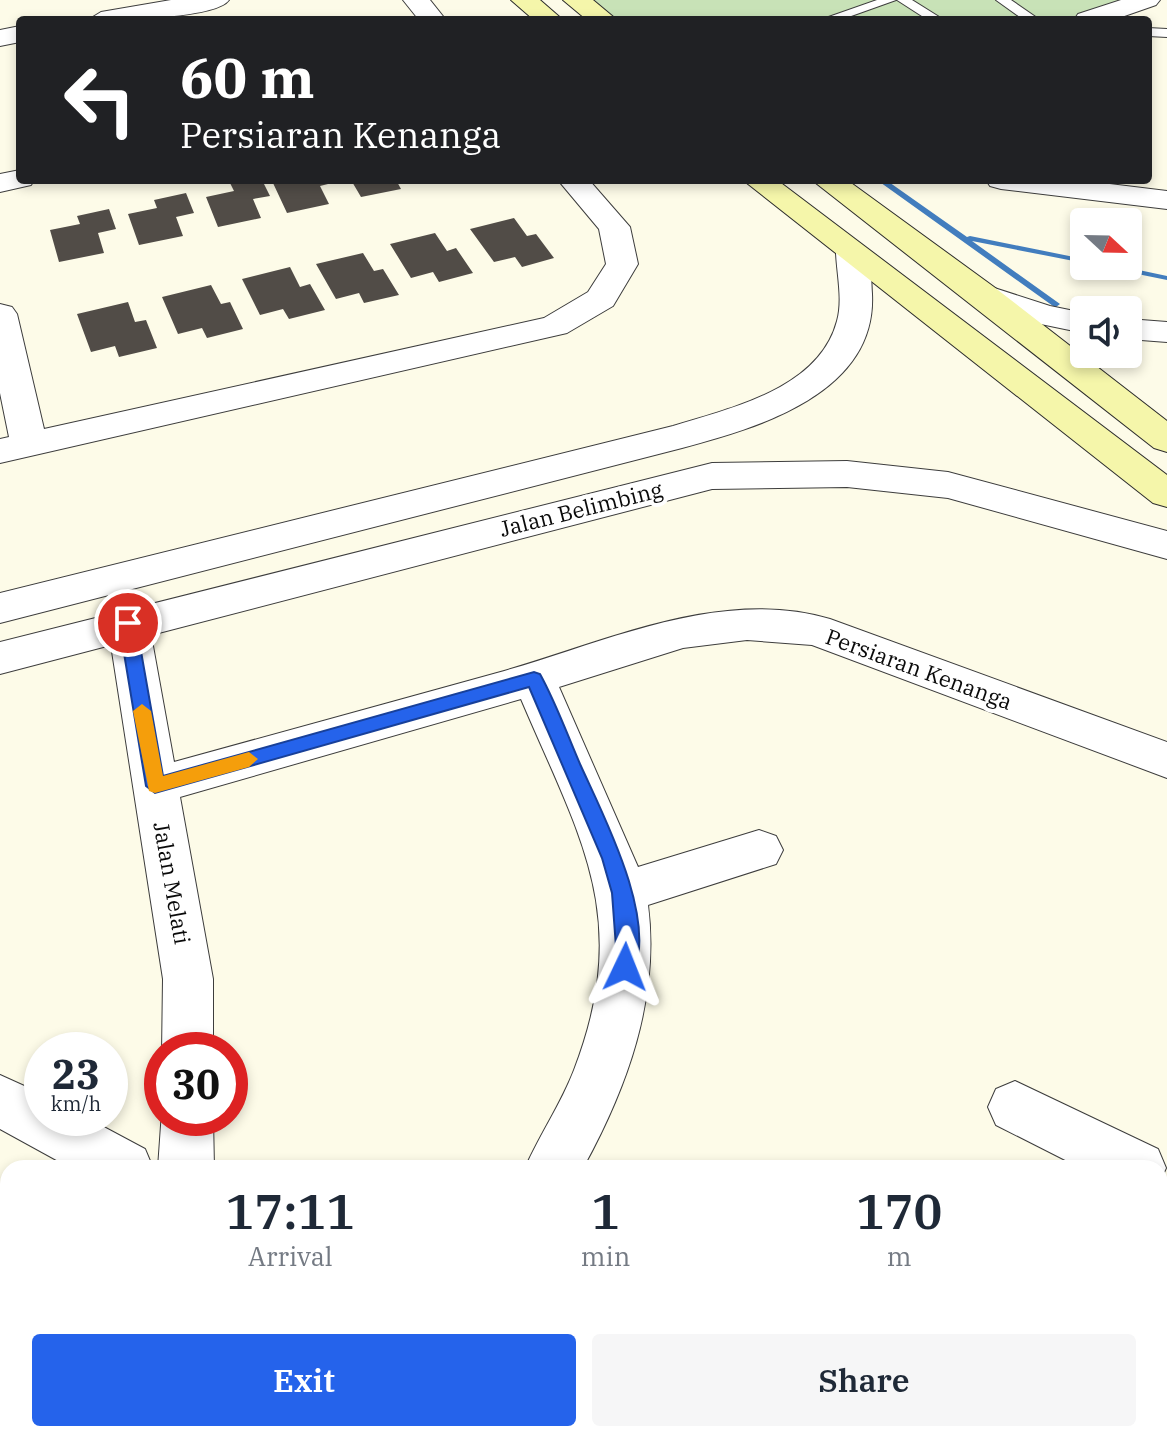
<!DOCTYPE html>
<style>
:root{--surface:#fff;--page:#f6f6f7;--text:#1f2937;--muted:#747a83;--accent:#2563eb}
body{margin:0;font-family:"IBM Plex Serif",serif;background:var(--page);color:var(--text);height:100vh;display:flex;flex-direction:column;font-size:30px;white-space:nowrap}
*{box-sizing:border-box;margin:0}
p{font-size:26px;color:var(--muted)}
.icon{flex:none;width:44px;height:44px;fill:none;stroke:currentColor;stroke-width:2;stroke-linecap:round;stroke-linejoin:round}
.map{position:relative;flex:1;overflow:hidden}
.drawer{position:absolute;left:0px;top:1160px;width:1168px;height:282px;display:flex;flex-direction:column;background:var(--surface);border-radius:24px 24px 0 0;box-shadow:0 4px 12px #0003}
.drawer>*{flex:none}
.top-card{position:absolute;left:16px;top:16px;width:1136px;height:168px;border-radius:8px;box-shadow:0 4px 12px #0003;background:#202124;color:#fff;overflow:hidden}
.needle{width:52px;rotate:112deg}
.tools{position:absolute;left:1070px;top:208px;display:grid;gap:16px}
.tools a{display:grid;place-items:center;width:72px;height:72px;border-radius:8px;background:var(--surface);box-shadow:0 4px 12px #0003;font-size:40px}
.speed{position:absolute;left:24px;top:1032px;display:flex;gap:16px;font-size:40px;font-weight:700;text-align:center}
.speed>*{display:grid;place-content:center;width:104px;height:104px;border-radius:50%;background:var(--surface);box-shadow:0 4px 12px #0003;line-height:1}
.speed small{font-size:20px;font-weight:400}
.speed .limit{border:12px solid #d22;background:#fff;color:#111}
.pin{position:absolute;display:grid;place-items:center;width:68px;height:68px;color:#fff;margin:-34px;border:4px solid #fff;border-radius:50%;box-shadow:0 2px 8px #0007}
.me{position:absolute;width:88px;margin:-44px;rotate:2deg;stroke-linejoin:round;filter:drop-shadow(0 0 6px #0008)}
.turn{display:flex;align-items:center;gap:28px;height:168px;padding:0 32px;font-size:36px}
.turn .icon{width:104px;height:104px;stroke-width:2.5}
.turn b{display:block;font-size:56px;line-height:68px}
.eta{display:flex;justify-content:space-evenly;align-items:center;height:136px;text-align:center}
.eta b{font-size:48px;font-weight:600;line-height:56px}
.primary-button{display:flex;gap:16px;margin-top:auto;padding:16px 32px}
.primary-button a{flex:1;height:92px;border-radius:8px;background:var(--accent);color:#fff;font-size:32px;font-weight:600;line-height:92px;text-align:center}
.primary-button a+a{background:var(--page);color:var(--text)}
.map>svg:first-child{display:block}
.green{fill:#c8e2b7}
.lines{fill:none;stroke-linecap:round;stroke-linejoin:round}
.stream{fill:#427dbe;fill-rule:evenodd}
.building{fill:#514c47}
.lane-casing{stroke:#3d3d3d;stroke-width:2}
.street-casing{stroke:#3d3d3d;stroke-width:2}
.secondary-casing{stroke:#2c2c2c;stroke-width:2}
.lane{fill:#fff;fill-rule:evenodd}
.street{fill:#fff;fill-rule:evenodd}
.secondary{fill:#f5f6aa;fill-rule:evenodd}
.route{fill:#2563eb;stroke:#184099;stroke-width:2}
.slow{fill:#f59e0b}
.labels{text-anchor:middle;stroke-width:8;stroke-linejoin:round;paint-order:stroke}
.street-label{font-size:22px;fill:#0a0a0a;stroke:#fff}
</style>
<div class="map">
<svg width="1167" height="1441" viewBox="0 0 1167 1441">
<rect width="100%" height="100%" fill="#fdfbe8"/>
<path class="green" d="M593,0H1147L1087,20H618Z"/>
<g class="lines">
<path class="stream" d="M877,180H886L967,237L970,236L1084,259V263L972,241L1060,304L1056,307L1053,306Z
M1104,266H1120L1167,276V280L1108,268Z"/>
</g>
<path class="building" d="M245,180H262L270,196L253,199L261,218L218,227L206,197L234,191L230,183Z
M288,180H335L336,182L320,186L329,204L287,213L273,183Z
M351,180H396L401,189L361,197Z
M186,193L194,213L176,217L183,236L139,245L128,214L157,208L154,200Z
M109,209L116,229L98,233L104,253L59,262L50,230L80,224L77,216Z
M514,218L527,236L536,234L554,258L522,267L515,257L494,262L470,229Z
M435,233L447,251L456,248L473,273L439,282L433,272L411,278L390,244Z
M363,253L374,271L383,269L399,295L364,303L359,293L336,299L316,264Z
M290,267L300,287L310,284L325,310L289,319L283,309L260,315L242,279Z
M211,285L221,304L230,302L243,329L207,338L202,328L178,334L162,297Z
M128,302L135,322L146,320L157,348L119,357L115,346L91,352L77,314Z"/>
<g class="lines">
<g class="lane-casing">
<path id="lane" d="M877,0H896L840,20H820Z
M897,0H912L944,20H928Z
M996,0H1011L1040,20H1024Z
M1148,28L1167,29V37L1148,36Z"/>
</g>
<g class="street-casing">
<path id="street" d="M171,0H229C216,19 113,20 88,20L101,12Z
M403,0H430L446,20H419Z
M1121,0H1160L1156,5L1113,20H1074L1078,14Z
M20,26V42L0,46V30Z
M20,170V180H34L31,185L0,192V174Z
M558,180H589L630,227L638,264L613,306L567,333L0,463V439L9,437L0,393V304L12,307L17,314L44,429L544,318L588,292L606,264L599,229Z
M986,180H1077L1167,191V209L1001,189L990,186Z
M852,243L863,246C872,259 871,279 872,294C877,393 758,428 682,448L0,623V593L673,426C731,408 819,389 837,321C843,300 837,275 836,253L841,246Z
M982,284L1050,306L1084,313V333L1031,322L970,301L965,294L970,287Z
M1128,319L1167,322V342L1128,339Z
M847,461L948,472L1167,531V559L948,498L847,487L712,489L151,635L174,762C282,732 390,703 497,673C602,644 720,586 830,619L1167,742V778L812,645L747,640L683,648L559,687L638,867L759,830L776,836L783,850L776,864L648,905C660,998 627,1088 583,1168H525C540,1134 561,1104 574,1070C633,916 580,838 521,699L180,797L213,979V1050L162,1053L163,979L111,645L0,674V642L712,463Z
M0,1075L42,1094V1118H87L145,1149L153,1168H71L0,1129Z
M1015,1081L1158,1149L1166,1168L1160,1181V1168H1081L996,1125L988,1107L996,1089Z
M162,1111V1118H213L214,1168H158Z
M1167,1180V1258L1160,1261V1183Z
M75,1434H137L135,1441H73Z
M363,1434H426L423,1441H360Z
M1072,1434H1134L1132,1441H1070Z"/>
</g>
<g class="secondary-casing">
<path id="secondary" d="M511,0H540L563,20H534Z
M563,0H593L617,20H587Z
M743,180H777L1167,475V507L1153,503Z
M812,180H847L994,287L1167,421V452L1154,448Z"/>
</g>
<use href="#lane" class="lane"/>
<use href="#street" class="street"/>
<use href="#secondary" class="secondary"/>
</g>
<path class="route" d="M128,617L136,623L163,776L534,672L540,674C556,703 567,734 580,764C603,815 658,919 633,974L625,976L618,974L612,893L602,858L529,687L155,793L146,786L119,623Z"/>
<path class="slow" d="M142,704L151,711L163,776L249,752L258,759L249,767L155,793L149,791L133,711Z"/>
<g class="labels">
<g class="street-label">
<text transform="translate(581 509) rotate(-14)" y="8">Jalan Belimbing</text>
<text transform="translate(919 669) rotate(20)" y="8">Persiaran Kenanga</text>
<text transform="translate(172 883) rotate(80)" y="8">Jalan Melati</text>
</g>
</g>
</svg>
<div class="tools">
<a><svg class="needle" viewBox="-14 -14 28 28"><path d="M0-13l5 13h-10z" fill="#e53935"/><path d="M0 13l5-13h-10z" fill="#747a83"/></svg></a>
<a><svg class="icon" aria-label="sound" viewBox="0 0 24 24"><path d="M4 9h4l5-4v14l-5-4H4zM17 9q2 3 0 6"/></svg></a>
</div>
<div class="speed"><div>23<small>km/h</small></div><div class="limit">30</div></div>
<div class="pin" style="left:128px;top:623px;background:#d93025"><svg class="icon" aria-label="arrive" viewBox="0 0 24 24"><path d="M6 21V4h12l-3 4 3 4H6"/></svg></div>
<svg class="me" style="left:625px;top:967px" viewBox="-20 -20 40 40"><path d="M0-17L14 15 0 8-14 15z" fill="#2563eb" stroke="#fff" stroke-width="4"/></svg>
<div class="top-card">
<div class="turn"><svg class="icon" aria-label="left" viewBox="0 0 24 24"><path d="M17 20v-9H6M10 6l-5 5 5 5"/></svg><div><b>60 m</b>Persiaran Kenanga</div></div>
</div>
<section class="drawer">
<div class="eta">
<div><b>17:11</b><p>Arrival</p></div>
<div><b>1</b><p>min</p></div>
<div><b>170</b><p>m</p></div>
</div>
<div class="primary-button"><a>Exit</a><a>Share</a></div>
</section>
</div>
